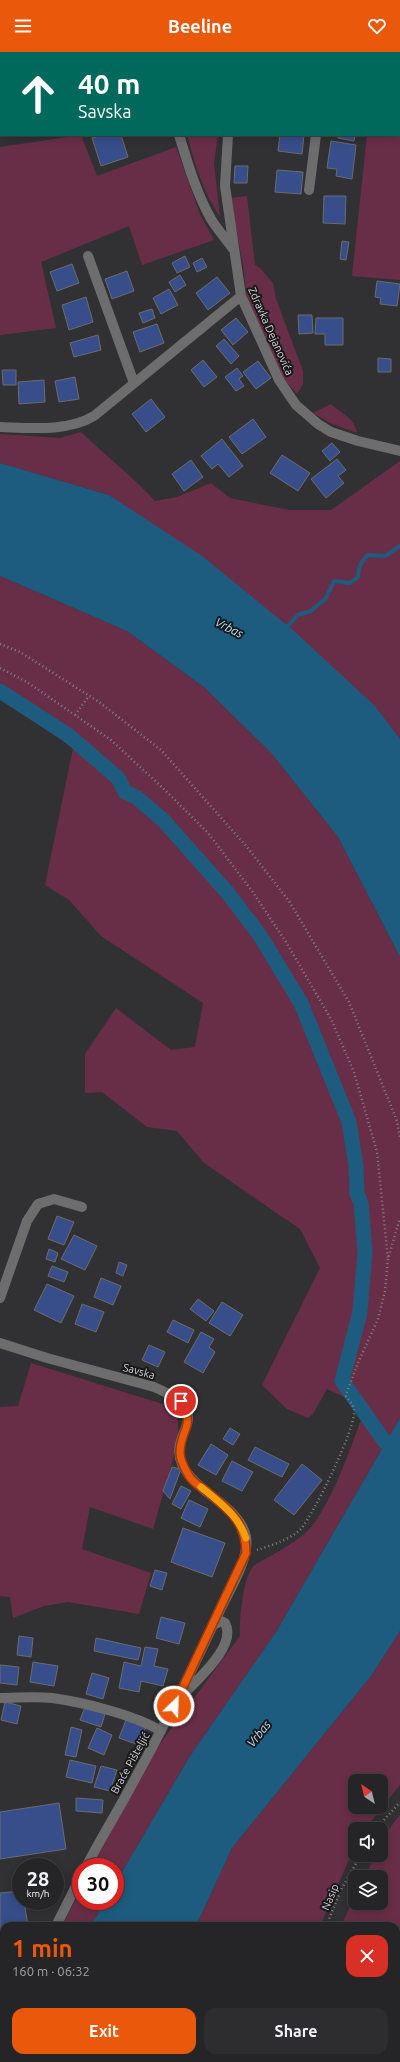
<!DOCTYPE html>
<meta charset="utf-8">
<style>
:root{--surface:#252426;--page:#2d2c2e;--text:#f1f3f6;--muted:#a3a4a7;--line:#424143;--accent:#ea580c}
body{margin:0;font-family:Ubuntu,sans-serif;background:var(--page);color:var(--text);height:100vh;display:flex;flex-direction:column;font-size:15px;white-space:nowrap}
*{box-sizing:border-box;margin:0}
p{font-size:13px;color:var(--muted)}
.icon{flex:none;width:22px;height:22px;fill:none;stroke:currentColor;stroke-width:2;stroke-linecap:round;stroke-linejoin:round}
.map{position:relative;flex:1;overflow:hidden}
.side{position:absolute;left:0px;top:1870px;width:400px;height:140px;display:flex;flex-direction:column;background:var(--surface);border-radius:12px 12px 0 0;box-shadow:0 2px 10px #0003,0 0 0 1px var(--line)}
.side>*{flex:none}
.top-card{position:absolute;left:0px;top:0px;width:400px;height:84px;box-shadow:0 2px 10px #0003,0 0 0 1px var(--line);background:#00695c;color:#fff;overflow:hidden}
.needle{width:26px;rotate:325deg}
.controls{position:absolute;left:348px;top:1722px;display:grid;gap:8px}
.controls a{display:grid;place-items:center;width:40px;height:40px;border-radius:8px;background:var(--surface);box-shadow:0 2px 10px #0003,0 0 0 1px var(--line);font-size:20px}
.speed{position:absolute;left:12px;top:1806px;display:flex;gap:8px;font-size:20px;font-weight:700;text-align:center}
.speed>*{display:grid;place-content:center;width:52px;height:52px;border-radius:50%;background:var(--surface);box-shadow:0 2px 10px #0003,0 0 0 1px var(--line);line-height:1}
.speed small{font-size:10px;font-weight:400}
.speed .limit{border:6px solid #d22;background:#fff;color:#111}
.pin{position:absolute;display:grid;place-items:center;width:34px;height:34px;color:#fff;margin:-17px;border:2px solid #fff;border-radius:50%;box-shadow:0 1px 4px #0007}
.me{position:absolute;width:44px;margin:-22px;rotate:24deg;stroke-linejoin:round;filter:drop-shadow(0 0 3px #0008)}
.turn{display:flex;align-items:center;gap:14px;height:84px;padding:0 12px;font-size:18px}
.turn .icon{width:52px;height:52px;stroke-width:2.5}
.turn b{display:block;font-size:28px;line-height:34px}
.round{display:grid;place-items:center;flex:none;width:42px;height:42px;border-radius:12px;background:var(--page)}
.summary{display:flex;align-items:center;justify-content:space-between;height:68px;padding:0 12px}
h1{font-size:24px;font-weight:700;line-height:30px;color:var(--accent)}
.action{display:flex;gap:8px;margin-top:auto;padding:8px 12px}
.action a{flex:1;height:46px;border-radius:12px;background:var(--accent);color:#fff;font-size:16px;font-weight:700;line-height:46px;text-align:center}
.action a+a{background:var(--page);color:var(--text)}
header{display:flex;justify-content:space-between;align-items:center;height:52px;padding:0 12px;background:var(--accent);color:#fff;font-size:18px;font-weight:700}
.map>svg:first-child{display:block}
.green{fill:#692e47;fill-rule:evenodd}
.water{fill:#1d5c7e}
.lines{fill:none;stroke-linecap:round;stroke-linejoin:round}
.stream{stroke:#1d5c7e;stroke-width:4}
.canal{stroke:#1d5c7e;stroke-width:15}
.building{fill:#374e8b;stroke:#6b6c6f}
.path{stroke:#838284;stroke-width:2.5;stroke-dasharray:1 3;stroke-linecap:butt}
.minor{stroke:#6e6d6e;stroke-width:10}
.route-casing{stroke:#983908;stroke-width:10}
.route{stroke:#ea580c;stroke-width:7}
.slow{stroke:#f59e0b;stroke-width:7}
.labels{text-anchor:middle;stroke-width:4;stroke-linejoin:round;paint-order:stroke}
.street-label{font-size:11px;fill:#d4d3d5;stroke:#19191a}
.water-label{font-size:12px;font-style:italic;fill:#b9e0f9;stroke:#19191a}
</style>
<header><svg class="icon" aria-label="menu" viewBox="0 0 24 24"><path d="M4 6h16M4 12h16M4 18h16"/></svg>Beeline<svg class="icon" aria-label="heart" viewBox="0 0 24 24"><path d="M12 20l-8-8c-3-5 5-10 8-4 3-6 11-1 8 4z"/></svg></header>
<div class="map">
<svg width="400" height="2010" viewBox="0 0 400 2010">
<rect width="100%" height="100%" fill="#313033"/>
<path class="green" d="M375,0H400V228L352,224L367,83H399V1Z
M81,83L97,124L176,95L200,162L214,188L142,213L129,174L41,210L56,276L0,283V95Z
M187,83H218L214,111L220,165C202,137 196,115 187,83Z
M247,144L255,213L260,216L273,231L276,247L303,319V332L297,342L282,325L247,247L243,212L230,146Z
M331,352C341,361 355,366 357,381L330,371L313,361Z
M81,380C106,404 132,424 155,449L177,445L211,431L230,446L289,458H331L400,409V687L376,655L109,443L0,411V382L60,386Z
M0,524L127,579L205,636L272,702L338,785L400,905V1366L276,1580L190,1704L115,1832V1815H92L151,1704L240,1584C239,1570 243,1523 254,1514C258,1510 265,1507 269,1505C286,1495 307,1484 317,1467C339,1433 351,1393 366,1355L327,1337L313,1362L308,1366L287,1357L262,1333L320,1216L300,1177L204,1111L177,1079L147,1075L102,1040L85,1041V1002L116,956L171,998L195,995L203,951L101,884L69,848L45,833L73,696L0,646Z
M31,1311L169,1354L177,1365L179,1386L153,1477L90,1455L82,1497L151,1521L139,1562L68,1550L44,1554L13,1566L10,1545L0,1544V1355L18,1354Z
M400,1579V1733L365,1777H355V1794L320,1874H196L232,1796L371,1624ZM355,1729H381V1755H355Z
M400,1763V1900L396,1899V1874H341L355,1843V1851H381V1825H364L376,1803H381C381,1787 390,1775 400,1763Z
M81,1837V1849H100L98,1862L90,1874H62Z
M4,1999V2006H26L25,2010H0Z
M150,2006H298L297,2010H148Z"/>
<path class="water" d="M0,411L109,443L202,504L294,579L376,655L400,687V905L338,785L272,702L205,636L127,579L0,524Z
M400,1366V1579L371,1624L232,1796L196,1874H90L98,1862L100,1849H115V1832L190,1704L276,1580Z
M26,2006H150L148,2010H25Z"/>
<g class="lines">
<path class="stream" d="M284,578L298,563L311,559L326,546L334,529L350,531L358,525C358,515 361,510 368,503L385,504L400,494"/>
<path class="canal" d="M0,639L68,683L118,726L125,740L136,745L163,768L227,840L259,882L301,951L349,1070L356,1114L357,1142L361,1151L365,1200L360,1260L342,1329L385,1390"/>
</g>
<path class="building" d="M286,0H315V1Z
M335,0H366L335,1Z
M102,83H121L128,105L101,114L92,86Z
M280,83H304L302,102L278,99Z
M338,83H355L354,89L338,86Z
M331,89L356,93L352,127L336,124L337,117L327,116Z
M235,114H248L247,131H234Z
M277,118L303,120L301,142L275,140Z
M324,144H346L345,172L323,171Z
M342,189L349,190L346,208L340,207Z
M185,204L190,215L177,221L172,211Z
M202,206L207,215L197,220L193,211Z
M72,212L79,231L57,239L50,220Z
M127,219L134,239L112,247L105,227Z
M180,223L186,233L175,240L169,230Z
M217,225L230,241L208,258L196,241Z
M377,229L400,232L397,254L380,252L381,246L375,245Z
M169,237L178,253L161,262L153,246Z
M86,245L93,270L69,278L62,253Z
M152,257L155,266L143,271L139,261Z
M298,263H312L313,281L299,282Z
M236,266L248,280L233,293L221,278Z
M316,266H343V293H325V282H315Z
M157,272L164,291L140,300L133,280Z
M98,283L101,298L74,305L70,291Z
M224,287L239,304L231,312L216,294Z
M378,306L391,307V320H378Z
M203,308L217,325L204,335L191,318Z
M258,309L271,326L256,337L243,320Z
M237,316L243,324L239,327L244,334L236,339L225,325Z
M2,318H16V333H3Z
M75,325L79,347L59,350L55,329Z
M44,328L45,350L19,352L18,330Z
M151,347L165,365L146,380L132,362Z
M253,367L266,385L242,402L229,385Z
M222,387L243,414L229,425L218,412L212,417L201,404Z
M332,391L340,400L330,409L322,399Z
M282,403L310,421L298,439L270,421Z
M337,407L346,418L338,424L344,431L326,446L311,427Z
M191,408L203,425L184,439L172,422Z
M57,1164L74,1170L64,1193L48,1187Z
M74,1183L97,1194L85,1218L61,1207Z
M49,1197L58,1201L55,1210L46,1207Z
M119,1210L127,1213L123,1224L116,1221Z
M52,1214L68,1220L64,1230L48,1224Z
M101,1226L121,1234L113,1253L94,1245Z
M47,1232L74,1244L61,1271L34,1258Z
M198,1247L214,1259L206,1269L190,1257Z
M222,1250L243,1263L230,1284L209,1271Z
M82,1252L104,1260L96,1280L75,1272Z
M173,1268L194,1278L188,1291L167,1280Z
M201,1280L214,1287L209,1295L215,1300L203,1321L184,1310Z
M149,1293L165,1300L158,1315L142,1308Z
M230,1376L240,1382L233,1393L223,1387Z
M211,1392L228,1403L216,1423L198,1413Z
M255,1395L289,1412L282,1425L248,1408Z
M232,1409L253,1420L242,1439L222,1429Z
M302,1412L322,1428L294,1463L274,1448Z
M172,1415L181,1417L170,1447L163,1439Z
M181,1434L191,1439L181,1457L172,1452Z
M189,1448L208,1457L200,1475L181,1466Z
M183,1476L225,1491L212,1525L171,1510Z
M155,1518L167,1521L162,1538L150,1534Z
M161,1565L185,1571L179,1592L156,1586Z
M19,1584L33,1586L31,1605L17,1603Z
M96,1586L141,1596L138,1608L94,1599Z
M145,1595L158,1597L154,1614L168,1617L163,1634L141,1629L139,1640L119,1636L124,1610L141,1614Z
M33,1610L58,1614L54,1634L30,1630Z
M0,1613L19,1615L17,1633L0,1631Z
M92,1621L109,1626L103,1647L86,1642Z
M5,1650L21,1654L17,1672L1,1668Z
M85,1655L105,1662L101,1675L80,1668Z
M126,1668L146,1675L139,1693L119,1686Z
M71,1675L82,1678L76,1705L65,1703Z
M97,1676L112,1683L104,1703L88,1696Z
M70,1708L96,1714L92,1731L66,1725Z
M101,1714L117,1718L110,1739L94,1735Z
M76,1746L103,1748L102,1761L76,1759Z
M59,1751L66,1797L0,1807V1760Z
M21,1839V1849H24L28,1874H4V1887H0V1841Z"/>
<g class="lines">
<path class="path" d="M0,592L20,600L99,650L161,698L247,795L289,849L349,950L397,1069L400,1086
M0,616L27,630L111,688L165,738L208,781L252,839L286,890L331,967L354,1020L377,1100L388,1207
M75,663L89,644
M257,1498C270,1494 291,1487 301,1477C314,1461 357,1375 354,1357C353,1353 349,1348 346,1344L347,1340L357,1313L378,1267L385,1239L388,1207L400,1166
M376,1777L400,1750
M326,1874L342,1836L361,1803
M301,2010V2006"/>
<path class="minor" d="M170,0V1
M212,1V0
M325,1L326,0
M179,83C188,112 196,140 211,167C217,177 226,187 233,197
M228,83L225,134L241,244L279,328L296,353L318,372L331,380L358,389L400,399
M309,138L316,83
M88,204L134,331
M0,375C30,376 67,380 94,364L241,244
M0,1246L27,1169L38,1152L54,1147L82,1155
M0,1291L47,1306L154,1335C220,1363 167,1379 182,1412C195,1441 240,1454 246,1485C250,1506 229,1539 220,1558C194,1614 167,1669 137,1723C121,1754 102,1784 86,1815
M181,1645C195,1629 238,1594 225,1571L221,1569L213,1573
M0,1646C17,1646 35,1644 52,1646C82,1650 135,1663 161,1679
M56,1874L81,1824
M0,1994L4,1982"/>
</g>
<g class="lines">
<g class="route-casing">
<path id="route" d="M174,1654L246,1501C246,1469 228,1457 205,1438C199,1434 192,1429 189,1424C185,1417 180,1409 180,1401C180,1377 196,1376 181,1349"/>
</g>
<use href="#route" class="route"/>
<path class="slow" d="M201,1435C218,1449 239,1464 246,1486"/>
</g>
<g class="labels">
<g class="street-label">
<text transform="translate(271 279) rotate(66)" y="4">Zdravka Dejanovića</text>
<text transform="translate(139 1319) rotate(15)" y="4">Savska</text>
<text transform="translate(130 1711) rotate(-61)" y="4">Braće Pišteljić</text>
<text transform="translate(330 1845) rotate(-67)" y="4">Nasip</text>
</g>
<g class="water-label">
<text transform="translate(229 576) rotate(27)" y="4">Vrbas</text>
<text transform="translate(259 1682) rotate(-51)" y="4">Vrbas</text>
</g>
</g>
</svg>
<div class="controls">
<a><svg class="needle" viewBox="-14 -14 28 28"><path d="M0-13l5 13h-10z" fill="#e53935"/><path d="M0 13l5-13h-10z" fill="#a3a4a7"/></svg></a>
<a><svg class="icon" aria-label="sound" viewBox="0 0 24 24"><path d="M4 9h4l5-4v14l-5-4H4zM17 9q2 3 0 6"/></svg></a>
<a><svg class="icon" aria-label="layers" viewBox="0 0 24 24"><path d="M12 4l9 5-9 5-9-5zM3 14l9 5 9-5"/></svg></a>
</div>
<div class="speed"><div>28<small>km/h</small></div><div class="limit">30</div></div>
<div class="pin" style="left:181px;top:1349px;background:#d93025"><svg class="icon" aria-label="arrive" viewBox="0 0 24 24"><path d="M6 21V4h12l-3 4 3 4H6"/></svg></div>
<svg class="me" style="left:174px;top:1654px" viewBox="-20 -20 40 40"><circle r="17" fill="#ea580c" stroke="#fff" stroke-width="3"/><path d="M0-11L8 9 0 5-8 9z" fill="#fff"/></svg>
<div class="top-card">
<div class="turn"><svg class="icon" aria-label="ahead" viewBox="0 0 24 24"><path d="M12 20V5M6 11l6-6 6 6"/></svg><div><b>40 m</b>Savska</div></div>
</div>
<section class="side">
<div class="summary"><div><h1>1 min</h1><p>160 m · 06:32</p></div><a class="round" style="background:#d93025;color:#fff"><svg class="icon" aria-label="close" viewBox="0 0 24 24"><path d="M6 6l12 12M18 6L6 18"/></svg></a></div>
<div class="action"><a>Exit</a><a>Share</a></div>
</section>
</div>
